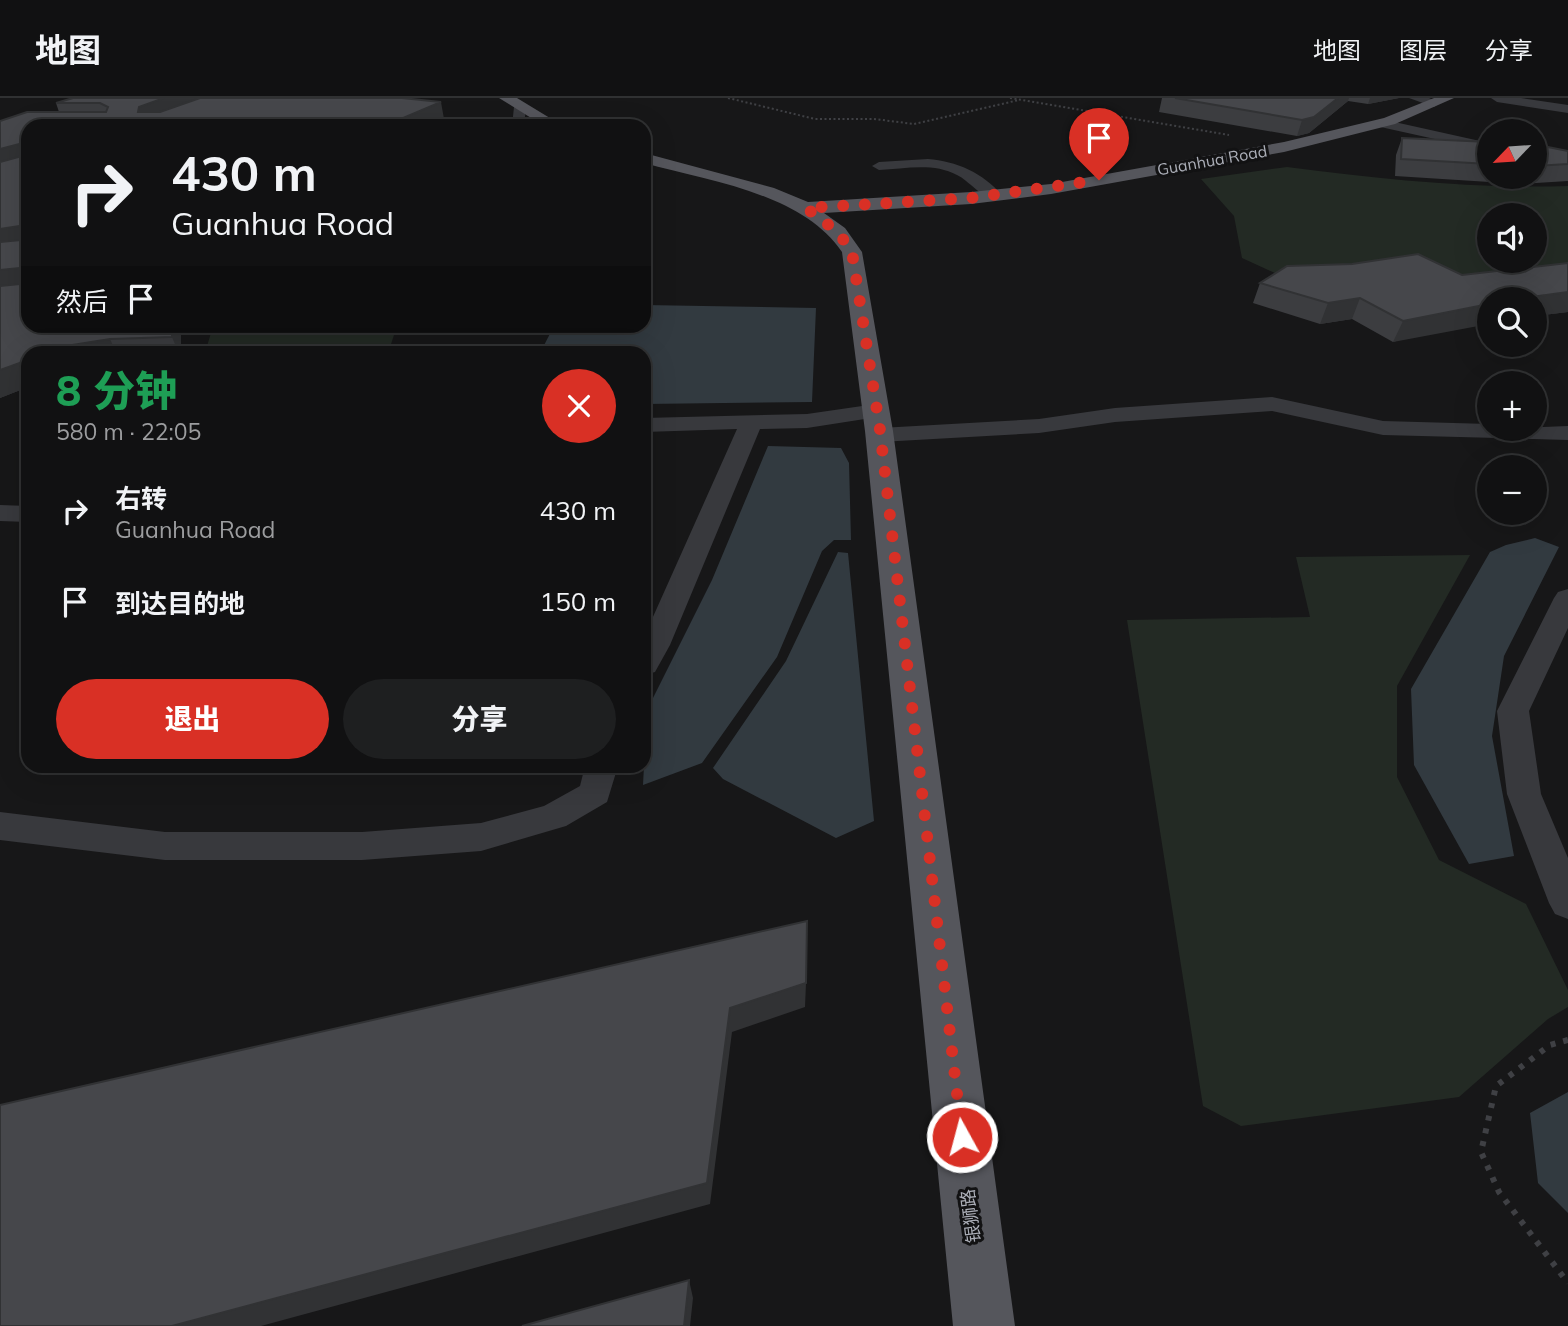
<!DOCTYPE html>
<html lang="zh">
<meta charset="utf-8">
<style>
:root{--surface:#111112;--page:#1e1f20;--text:#f1f3f6;--muted:#9c9d9f;--line:#303132;--accent:#d93025}
body{margin:0;font-family:Mulish,"Noto Sans SC",sans-serif;background:var(--page);color:var(--text);height:100vh;display:flex;flex-direction:column;font-size:26px;white-space:nowrap}
*{box-sizing:border-box;margin:0}
p{font-size:23px;color:var(--muted)}
.icon{flex:none;width:38px;height:38px;fill:none;stroke:currentColor;stroke-width:2;stroke-linecap:round;stroke-linejoin:round}
.map{position:relative;flex:1;overflow:hidden}
.panel{position:absolute;left:21px;top:248px;width:630px;height:427px;display:flex;flex-direction:column;background:var(--surface);border-radius:21px;box-shadow:0 7px 28px #0002,0 0 0 2px var(--line)}
.panel>*{flex:none}
.guide{position:absolute;left:21px;top:21px;width:630px;height:214px;border-radius:21px;box-shadow:0 7px 28px #0002,0 0 0 2px var(--line);background:#111112;color:var(--text);overflow:hidden}
.needle{width:46px;rotate:245deg}
.buttons{position:absolute;left:1477px;top:21px;display:grid;gap:14px}
.buttons a{display:grid;place-items:center;width:70px;height:70px;border-radius:50%;background:var(--surface);box-shadow:0 7px 28px #0002,0 0 0 2px var(--line);font-size:35px}
.pin{position:absolute;display:grid;place-items:center;width:60px;height:60px;color:#fff;margin:-72px -30px;border-radius:50% 50% 50% 0;rotate:-45deg;box-shadow:0 0 7px #0007}
.pin .icon{rotate:45deg}
.me{position:absolute;width:77px;margin:-38px;rotate:353deg;stroke-linejoin:round;filter:drop-shadow(0 0 5px #0008)}
.turn{display:flex;align-items:center;gap:24px;height:147px;padding:0 35px;font-size:32px}
.turn .icon{width:91px;height:91px;stroke-width:2.5}
.turn b{display:block;font-size:49px;line-height:60px}
.then{display:flex;align-items:center;height:66px;padding:0 35px;background:#0003;gap:14px;font-size:26px}
.round{display:grid;place-items:center;flex:none;width:74px;height:74px;border-radius:37px;background:var(--page)}
.headline{display:flex;align-items:center;justify-content:space-between;height:119px;padding:0 35px}
h1{font-size:42px;font-weight:800;line-height:52px;color:#1e9e55}
.action{display:flex;gap:14px;margin-top:auto;padding:14px 35px}
.action a{flex:1;height:80px;border-radius:42px;background:var(--accent);color:#fff;font-size:28px;font-weight:800;line-height:80px;text-align:center}
.action a+a{background:var(--page);color:var(--text)}
ul{padding:0;list-style:none}
li{display:flex;align-items:center;gap:21px;height:91px;padding:0 35px}
li div{flex:1}
li b{display:block;font-size:26px}
li em{font-style:normal}
header{display:flex;align-items:center;gap:42px;box-sizing:border-box;height:98px;padding:0 35px;background:var(--surface);border-bottom:2px solid var(--line)}
header strong{font-size:33px}
nav{display:flex;gap:38px;margin-inline-start:auto;font-size:24px}
.map>svg:first-child{display:block}
.green{fill:#232a24;fill-rule:evenodd}
.water{fill:#323a40}
.lines{fill:none;stroke-linecap:round;stroke-linejoin:round}
.path-far1{stroke:#3f4044;stroke-width:2;stroke-dasharray:2 2.5;stroke-linecap:butt}
.path{stroke:#3f4044;stroke-width:6;stroke-dasharray:5 8;stroke-linecap:butt}
.minor{fill:#38393d;fill-rule:evenodd}
.major{fill:#55565c;fill-rule:evenodd}
.wall{fill:#3c3d40}
.shaded-wall{fill:#313234}
.building{fill:#46474b;stroke:#313234;stroke-width:2}
.route{stroke:#d93025;stroke-width:12;stroke-dasharray:0 21.6}
.labels{text-anchor:middle;stroke-width:6;stroke-linejoin:round;paint-order:stroke}
.far-street-label{font-size:16px;fill:#abaeb7;stroke:#121213}
.street-label{font-size:18px;fill:#abaeb7;stroke:#121213}
</style>
<header>
<strong>地图</strong>
<nav><a>地图</a><a>图层</a><a>分享</a></nav>
</header>
<div class="map">
<svg width="1568" height="1228" viewBox="0 0 1568 1228">
<rect width="100%" height="100%" fill="#171718"/>
<path class="green" d="M1287,69C1380,81 1474,91 1568,88V179L1290,182L1242,160L1234,118L1201,81ZM1489,117H1535V163H1489Z
M213,228H397L388,255H205Z
M1470,457L1397,588V679L1439,762L1526,806L1568,892V909L1548,921L1459,999L1241,1028L1203,1008L1127,522L1310,519L1296,459Z"/>
<path class="water" d="M644,207L816,210L812,304L644,306V256L540,255L554,228H644Z
M768,348L841,350L849,365L851,442H834L822,453L777,559L702,665L643,687L647,612L712,482Z
M1535,440L1559,449L1504,558L1492,638L1514,758L1469,766L1414,667L1411,591L1490,454L1506,447Z
M838,454L848,455L874,723L836,740L723,681L713,670L786,563Z
M1568,994V1115L1538,1085L1530,1015Z"/>
<g class="lines">
<path class="path-far1" d="M728,0L815,21H874L914,26L1019,2
M1010,0L1229,37"/>
<path class="path" d="M1568,942L1550,947L1496,988L1481,1054L1499,1094L1568,1185"/>
<path class="minor" d="M1409,0H1429L1440,5L1434,9Z
M1491,0H1521L1568,7V15L1497,4Z
M520,5L526,9L524,28H512L514,9Z
M1381,21L1489,45V53L1376,28L1375,25Z
M928,61C956,63 983,75 1002,97L999,100C984,104 970,83 957,77C933,64 904,71 879,72L872,68L879,64Z
M1272,299L1383,323L1489,326V331L1568,328V342L1383,337L1272,313L1115,324L1039,335L880,344L872,342L869,337L872,332L880,330L1039,321L1115,310Z
M876,306L884,308L887,313L884,318L807,330L760,331L670,547L655,574L644,577V539L737,331L644,334V320L807,316Z
M0,407L28,408V424L0,423Z
M1568,491V530L1529,613L1541,696L1568,760V821L1555,816L1549,805L1507,696L1497,613L1554,500L1558,494Z
M585,668H618L607,704L566,728L481,753L362,762H165L0,742V714L165,734H362L481,725L544,708L580,688Z"/>
<path class="major" d="M499,0H517L563,28H544Z
M1434,0H1454L1395,26L1284,54L1051,96L971,106L824,115L845,130L862,154L893,333L1015,1228H953L865,333L842,154C802,95 709,83 644,65V55L774,90L808,104L971,94L1051,86L1284,44L1384,20Z"/>
</g>
<path class="wall" d="M73,0L444,21L427,28H28V228H181V256H28V289L0,300V23L59,14L56,5Z
M1162,0H1399L1368,6L1348,3L1309,35L1297,38L1159,14Z
M1402,40L1489,44V79H1535V45L1543,48L1568,66V83L1521,86L1395,78L1396,57Z
M1568,165V214L1535,218V201L1393,244L1352,221L1320,226L1253,205L1260,185L1462,177Z"/>
<path class="shaded-wall" d="M164,0H211L145,26L138,14L139,9Z
M1338,0H1349L1348,3L1309,35L1297,38L1302,22Z
M1370,0H1399L1368,6Z
M441,4L444,21L427,28H388L391,25Z
M19,46L27,63L0,70V51Z
M20,128L28,145L0,152V131Z
M19,170L28,188L0,194V172Z
M1568,194V214L1535,218V201H1516Z
M1360,200L1352,221L1320,226L1328,205Z
M1489,206V226L1393,244L1403,223Z
M172,228H181V256H179L172,239Z
M110,241L117,256H45L66,248Z
M28,262V289L0,300V272Z
M806,885L805,909L732,934L710,1106L261,1228H172L730,910Z
M689,1182L693,1200L690,1228H684Z"/>
<path class="building" d="M73,0H164L139,9L138,14H160L200,0H402L441,4L391,25L388,28H28V228H172V239L110,241L66,248L45,256H28V262L0,272V188L19,186V170L0,172V144L20,142V128L0,131V64L22,58V48L19,46L0,51V23L27,14H106L108,9L100,5H56Z
M1175,0H1338L1314,19L1302,22Z
M1402,40L1489,44V66L1401,61Z
M1535,45H1540L1543,48L1568,53V66L1535,68Z
M1418,156L1462,177L1568,165V194L1516,201H1489V206L1403,223L1360,200L1328,205L1260,185L1287,168L1352,166Z
M807,823L806,885L730,910L707,1085L172,1228H0V1007Z
M689,1182L684,1228H522Z"/>
<g class="lines">
<path class="route" d="M962,1039L880,332L852,154L838,134L806,110L971,100L1099,82"/>
</g>
<g class="labels">
<g class="far-street-label">
<text transform="translate(1212 62) rotate(-10)" y="6">Guanhua Road</text>
</g>
<g class="street-label">
<text transform="translate(971 1118) rotate(-97)" y="6">银狮路</text>
</g>
</g>
</svg>
<div class="buttons">
<a><svg class="needle" viewBox="-14 -14 28 28"><path d="M0-13l5 13h-10z" fill="#e53935"/><path d="M0 13l5-13h-10z" fill="#9c9d9f"/></svg></a>
<a><svg class="icon" aria-label="sound" viewBox="0 0 24 24"><path d="M4 9h4l5-4v14l-5-4H4zM17 9q2 3 0 6"/></svg></a>
<a><svg class="icon" aria-label="search" viewBox="0 0 24 24"><circle cx="10" cy="10" r="6"/><path d="M15 15l6 6"/></svg></a>
<a>+</a>
<a>−</a>
</div>
<div class="pin" style="left:1099px;top:82px;background:#d93025"><svg class="icon" aria-label="arrive" viewBox="0 0 24 24"><path d="M6 21V4h12l-3 4 3 4H6"/></svg></div>
<svg class="me" style="left:962px;top:1039px" viewBox="-20 -20 40 40"><circle r="17" fill="#d93025" stroke="#fff" stroke-width="3"/><path d="M0-11L8 9 0 5-8 9z" fill="#fff"/></svg>
<div class="guide">
<div class="turn"><svg class="icon" aria-label="right" viewBox="0 0 24 24"><path d="M7 20v-9h11M14 6l5 5-5 5"/></svg><div><b>430 m</b>Guanhua Road</div></div>
<div class="then">然后<svg class="icon" aria-label="arrive" viewBox="0 0 24 24"><path d="M6 21V4h12l-3 4 3 4H6"/></svg></div>
</div>
<section class="panel">
<div class="headline"><div><h1>8 分钟</h1><p>580 m · 22:05</p></div><a class="round" style="background:#d93025;color:#fff"><svg class="icon" aria-label="close" viewBox="0 0 24 24"><path d="M6 6l12 12M18 6L6 18"/></svg></a></div>
<ul>
<li><svg class="icon" aria-label="right" viewBox="0 0 24 24"><path d="M7 20v-9h11M14 6l5 5-5 5"/></svg><div><b>右转</b><p>Guanhua Road</p></div><em>430 m</em></li>
<li><svg class="icon" aria-label="arrive" viewBox="0 0 24 24"><path d="M6 21V4h12l-3 4 3 4H6"/></svg><div><b>到达目的地</b></div><em>150 m</em></li>
</ul>
<div class="action"><a>退出</a><a>分享</a></div>
</section>
</div>
